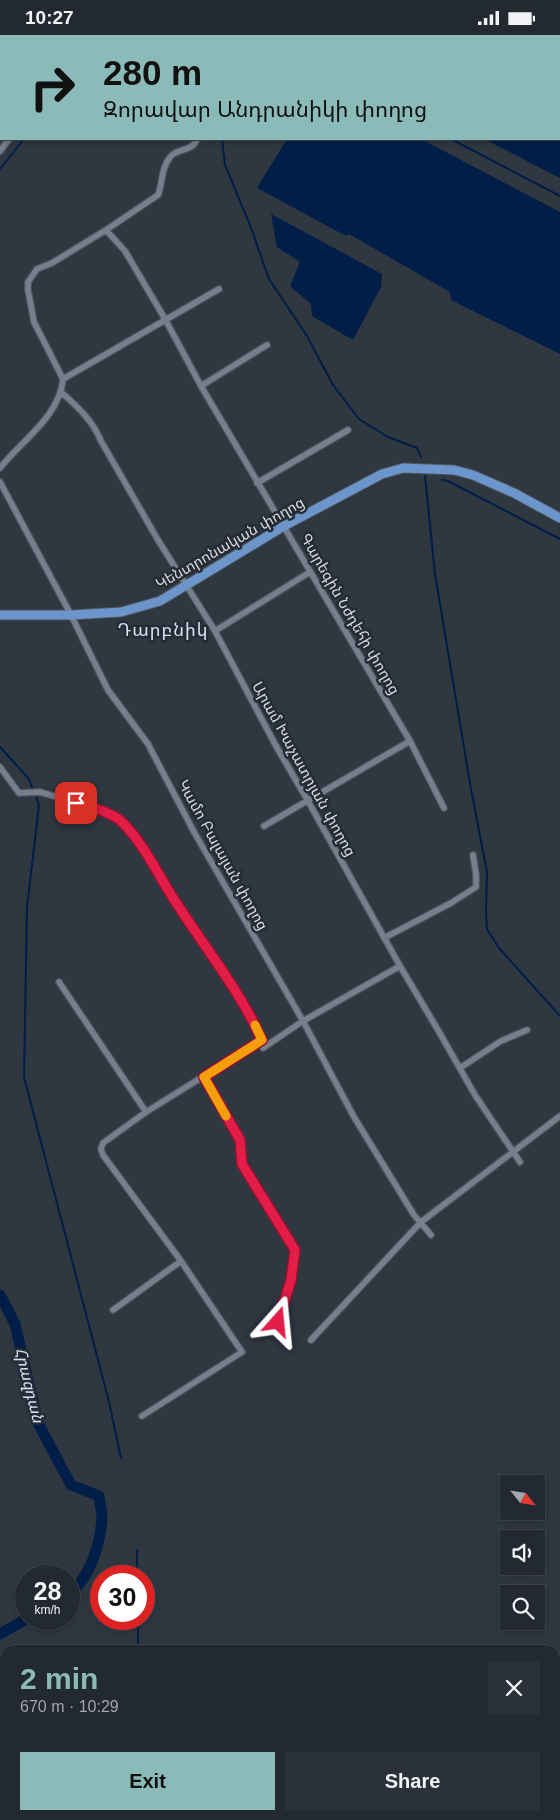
<!DOCTYPE html>
<meta charset="utf-8">
<style>
:root{--surface:#232931;--page:#2b3139;--text:#f1f3f6;--muted:#a3a6ab;--line:#40454d;--accent:#8bbbb9}
body{margin:0;font-family:Arial,"Noto Sans Armenian",sans-serif;background:var(--page);color:var(--text);height:100vh;display:flex;flex-direction:column;font-size:19px;white-space:nowrap}
*{box-sizing:border-box;margin:0}
p{font-size:16px;color:var(--muted)}
.icon{flex:none;width:28px;height:28px;fill:none;stroke:currentColor;stroke-width:2;stroke-linecap:round;stroke-linejoin:round}
.map{position:relative;flex:1;overflow:hidden}
.details{position:absolute;left:0px;top:1610px;width:560px;height:175px;display:flex;flex-direction:column;background:var(--surface);border-radius:15px 15px 0 0;box-shadow:0 2px 8px #0003,0 0 0 1px var(--line)}
.details>*{flex:none}
.top-card{position:absolute;left:0px;top:0px;width:560px;height:105px;box-shadow:0 2px 8px #0003,0 0 0 1px var(--line);background:#8bbbb9;color:#111;overflow:hidden}
.needle{width:32px;rotate:120deg}
.tools{position:absolute;left:500px;top:1440px;display:grid;gap:10px}
.tools a{display:grid;place-items:center;width:45px;height:45px;border-radius:0px;background:var(--surface);box-shadow:0 2px 8px #0003,0 0 0 1px var(--line);font-size:25px}
.speed{position:absolute;left:15px;top:1530px;display:flex;gap:10px;font-size:25px;font-weight:700;text-align:center}
.speed>*{display:grid;place-content:center;width:65px;height:65px;border-radius:50%;background:var(--surface);box-shadow:0 2px 8px #0003,0 0 0 1px var(--line);line-height:1}
.speed small{font-size:12px;font-weight:400}
.speed .limit{border:8px solid #d22;background:#fff;color:#111}
.pin{position:absolute;display:grid;place-items:center;width:42px;height:42px;color:#fff;margin:-21px;border-radius:10px;box-shadow:0 2px 8px #0006}
.me{position:absolute;width:55px;margin:-28px;rotate:18deg;stroke-linejoin:round;filter:drop-shadow(0 0 4px #0008)}
.turn{display:flex;align-items:center;gap:18px;height:105px;padding:0 20px;font-size:22px}
.turn .icon{width:65px;height:65px;stroke-width:2.5}
.turn b{display:block;font-size:35px;line-height:42px}
.round{display:grid;place-items:center;flex:none;width:52px;height:52px;border-radius:0px;background:var(--page)}
.summary{display:flex;align-items:center;justify-content:space-between;height:85px;padding:0 20px}
h1{font-size:30px;font-weight:700;line-height:38px;color:var(--accent)}
.cta{display:flex;gap:10px;margin-top:auto;padding:10px 20px}
.cta a{flex:1;height:58px;border-radius:0px;background:var(--accent);color:#111;font-size:20px;font-weight:700;line-height:58px;text-align:center}
.cta a+a{background:var(--page);color:var(--text)}
.status{display:flex;justify-content:space-between;align-items:center;height:35px;padding:0 25px;background:var(--surface);direction:ltr}
.status svg{height:14px;fill:currentColor}
.map>svg:first-child{display:block}
.water{fill:#001e48}
.lines{fill:none;stroke-linecap:round;stroke-linejoin:round}
.stream{stroke:#001e48;stroke-width:2}
.river{stroke:#001e48;stroke-width:11}
.minor-casing{stroke:#4c535b;stroke-width:8}
.primary-casing{stroke:#4c535b;stroke-width:11}
.minor{stroke:#767f8b;stroke-width:5.5}
.primary{stroke:#6b95cb;stroke-width:9}
.route-casing{stroke:#92132f;stroke-width:12}
.route{stroke:#e11d48;stroke-width:9}
.slow{stroke:#f59e0b;stroke-width:9}
.labels{text-anchor:middle;stroke-width:5;stroke-linejoin:round;paint-order:stroke}
.street-label{font-size:15px;fill:#d5dae1;stroke:#252c36}
.water-label{font-size:16px;font-style:italic;fill:#d6e1f0;stroke:#252c36}
.quarter-label{font-size:18px;letter-spacing:1px;fill:#d6e0ed;stroke:#252c36}
</style>
<div class="status"><b>10:27</b><svg viewBox="0 0 49 12"><path d="M0 12V9h3v3zM5 12V6h3v6zM10 12V3h3v9zM15 12V0h3v12zM26 1h20v11H26zM47 4h2v5h-2z"/></svg></div>
<div class="map">
<svg width="560" height="1785" viewBox="0 0 560 1785">
<rect width="100%" height="100%" fill="#2f3741"/>
<path class="water" d="M406,0H552L554,1H405Z
M559,4H560V143L484,104H559Z
M287,104H421L560,177V319L451,265L450,257L349,199L346,201L257,153Z
M271,179L382,239L381,252L353,305L312,281L311,269L290,251L300,227L277,212Z"/>
<g class="lines">
<path class="stream" d="M256,0L259,1
M107,1L108,0
M224,1V0
M222,104L225,130L250,190L269,244L307,301L333,350L359,384L388,402L417,413L421,422
M451,104L560,161
M0,134L24,104
M425,441L435,539L471,754L487,837L486,877L487,894L499,913L560,981
M442,445L448,446L560,504
M0,712L29,744L33,755
M35,759L39,770L27,872L24,1042L109,1367L121,1423
M137,1515V1541
M138,1584V1615
M136,1780L141,1785
M88,1785L95,1780"/>
<path class="river" d="M0,1260L15,1289L38,1388L71,1450L99,1461C100,1468 102,1477 102,1484C100,1509 90,1544 69,1558
M0,1599L26,1584"/>
<g class="minor-casing">
<path id="minor" d="M78,1L79,0
M205,1V0
M0,116L9,104
M106,195L125,216L165,284L201,351L410,706L444,773
M63,344L219,254
M201,351L267,310
M62,358C78,372 93,386 101,406L158,505L215,596L276,711L308,766L400,931L438,995L475,1060L520,1127
M0,433C22,405 60,381 63,344L34,287L28,255V247L37,234L52,228L106,195L158,160C163,147 161,132 171,121C179,113 193,116 197,104
M0,447L71,580L108,655L148,709L194,797L303,986L354,1082L414,1180L431,1200
M257,448L348,395
M215,596L310,537
M0,732L19,758L40,757L90,772L121,785L143,813L176,868L250,979L262,1005L146,1077L103,1108L101,1114L103,1120L181,1226L242,1317L142,1381
M264,791L410,706
M384,903L451,868L476,852V839L473,820
M59,947L146,1077
M262,1005L263,1013L303,986L400,931
M460,1033L501,1006L527,995
M204,1042L240,1105L242,1129L295,1215L291,1245L278,1287
M113,1275L181,1226
M311,1305L421,1187L560,1081"/>
</g>
<g class="primary-casing">
<path id="primary" d="M0,580H71L121,577L160,566L284,491L382,439L403,433L454,435L473,440L514,458L560,483"/>
</g>
<use href="#minor" class="minor"/>
<use href="#primary" class="primary"/>
</g>
<g class="lines">
<g class="route-casing">
<path id="route" d="M76,768C88,771 113,778 122,787C145,810 159,842 177,869C206,914 240,956 262,1005L204,1042L240,1105L242,1129L295,1215L291,1245L278,1287"/>
</g>
<use href="#route" class="route"/>
<path class="slow" d="M226,1081L204,1042L262,1005L255,990"/>
</g>
<g class="labels">
<g class="street-label">
<text transform="translate(230 508) rotate(-30)" y="5">Կենտրոնական փողոց</text>
<text transform="translate(350 579) rotate(60)" y="5">Գարեգին Նժդեհի փողոց</text>
<text transform="translate(304 734) rotate(61)" y="5">Արամ Խաչատրյան փողոց</text>
<text transform="translate(223 820) rotate(61)" y="5">Կամո Բալայան փողոց</text>
</g>
<g class="water-label">
<text transform="translate(30 1350) rotate(76)" y="6">Հրազդան</text>
</g>
<g class="quarter-label">
<text x="163" y="601">Դարբնիկ</text>
</g>
</g>
</svg>
<div class="tools">
<a><svg class="needle" viewBox="-14 -14 28 28"><path d="M0-13l5 13h-10z" fill="#e53935"/><path d="M0 13l5-13h-10z" fill="#a3a6ab"/></svg></a>
<a><svg class="icon" aria-label="sound" viewBox="0 0 24 24"><path d="M4 9h4l5-4v14l-5-4H4zM17 9q2 3 0 6"/></svg></a>
<a><svg class="icon" aria-label="search" viewBox="0 0 24 24"><circle cx="10" cy="10" r="6"/><path d="M15 15l6 6"/></svg></a>
</div>
<div class="speed"><div>28<small>km/h</small></div><div class="limit">30</div></div>
<div class="pin" style="left:76px;top:768px;background:#d93025"><svg class="icon" aria-label="arrive" viewBox="0 0 24 24"><path d="M6 21V4h12l-3 4 3 4H6"/></svg></div>
<svg class="me" style="left:278px;top:1287px" viewBox="-20 -20 40 40"><path d="M0-17L14 15 0 8-14 15z" fill="#e11d48" stroke="#fff" stroke-width="4"/></svg>
<div class="top-card">
<div class="turn"><svg class="icon" aria-label="right" viewBox="0 0 24 24"><path d="M7 20v-9h11M14 6l5 5-5 5"/></svg><div><b>280 m</b>Զորավար Անդրանիկի փողոց</div></div>
</div>
<section class="details">
<div class="summary"><div><h1>2 min</h1><p>670 m · 10:29</p></div><a class="round"><svg class="icon" aria-label="close" viewBox="0 0 24 24"><path d="M6 6l12 12M18 6L6 18"/></svg></a></div>
<div class="cta"><a>Exit</a><a>Share</a></div>
</section>
</div>
